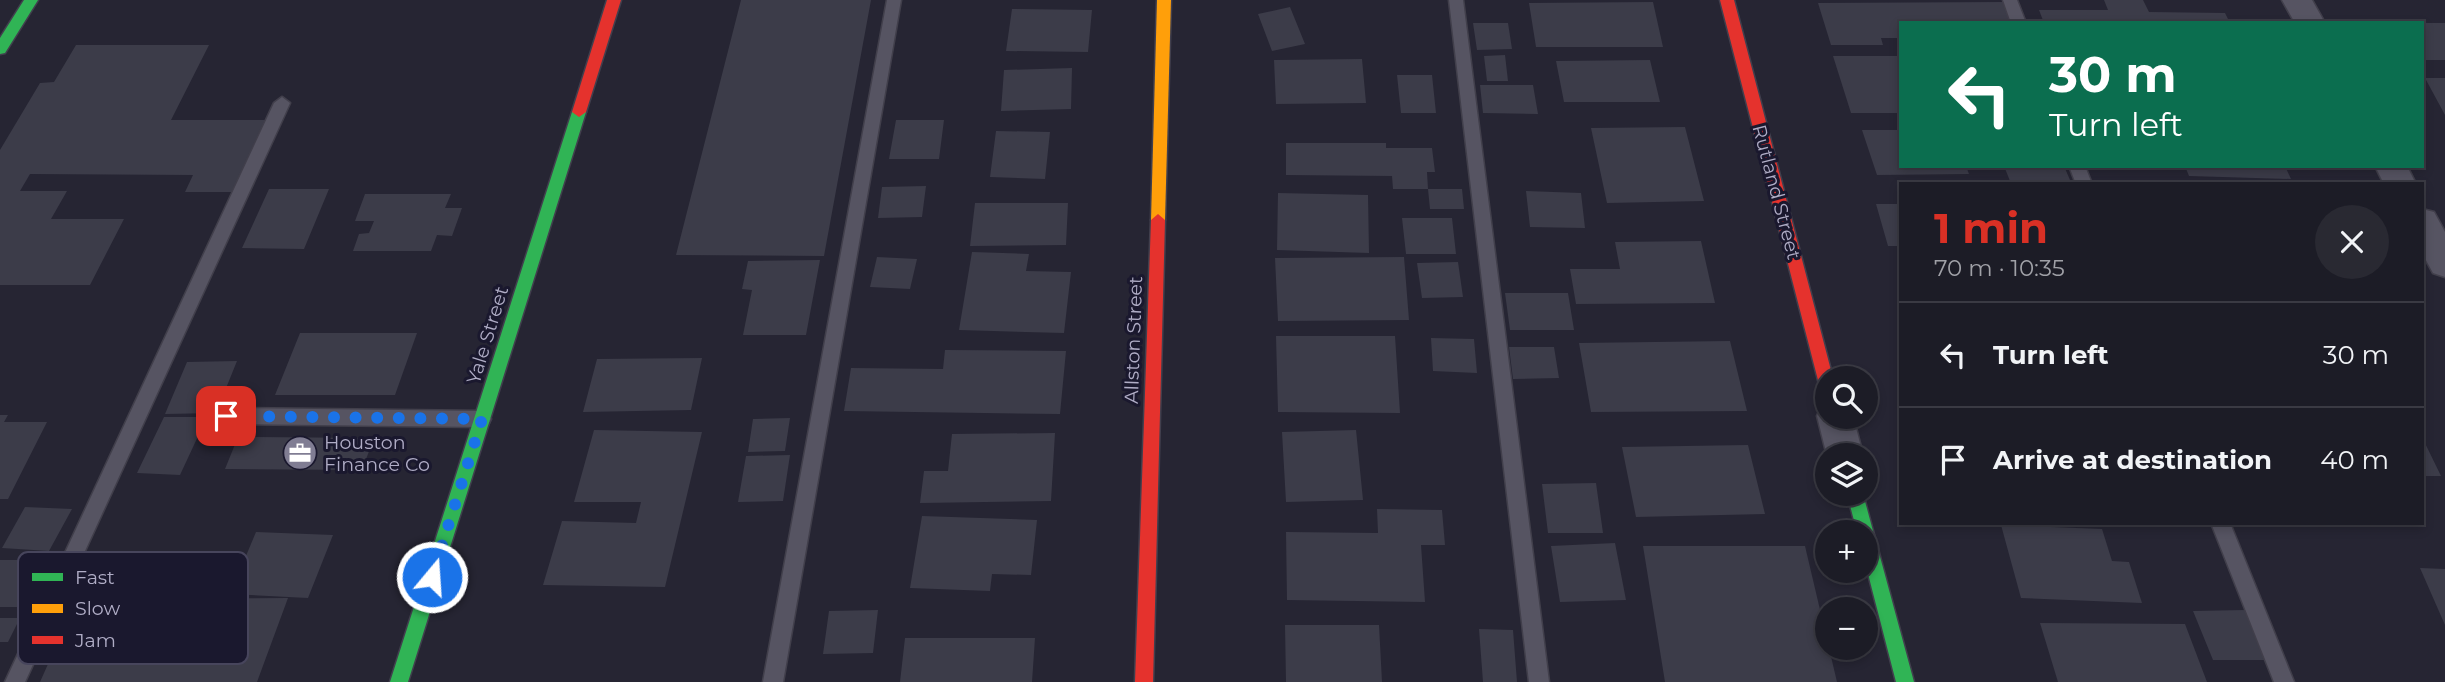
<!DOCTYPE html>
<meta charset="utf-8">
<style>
:root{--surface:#1c1c26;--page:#292932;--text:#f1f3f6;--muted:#a0a1a7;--line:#3a3a43;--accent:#d93025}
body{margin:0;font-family:Montserrat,sans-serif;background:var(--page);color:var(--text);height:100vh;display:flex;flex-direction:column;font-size:26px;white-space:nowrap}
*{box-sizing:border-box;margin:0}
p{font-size:23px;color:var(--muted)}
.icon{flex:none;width:38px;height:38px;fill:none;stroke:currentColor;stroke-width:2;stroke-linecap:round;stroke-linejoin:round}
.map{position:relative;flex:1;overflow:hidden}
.details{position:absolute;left:1899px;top:182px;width:525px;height:343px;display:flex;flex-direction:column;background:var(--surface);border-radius:0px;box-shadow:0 4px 10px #0003,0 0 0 2px var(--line)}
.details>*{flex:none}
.guide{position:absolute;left:1899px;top:21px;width:525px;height:147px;border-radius:0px;box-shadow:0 4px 10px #0003,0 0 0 2px var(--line);background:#0b6e4f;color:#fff;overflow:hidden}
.buttons{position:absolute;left:1815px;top:366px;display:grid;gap:14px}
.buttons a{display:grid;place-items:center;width:63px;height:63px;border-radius:50%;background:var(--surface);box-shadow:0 4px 10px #0003,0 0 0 2px var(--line);font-size:35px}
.pin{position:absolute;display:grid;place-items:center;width:60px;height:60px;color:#fff;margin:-30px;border-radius:14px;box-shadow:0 4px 10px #0006}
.me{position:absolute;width:77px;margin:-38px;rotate:18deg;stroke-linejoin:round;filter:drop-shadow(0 0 5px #0008)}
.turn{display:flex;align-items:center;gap:24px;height:147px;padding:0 35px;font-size:32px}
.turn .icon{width:91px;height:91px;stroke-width:2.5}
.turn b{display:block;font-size:49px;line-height:60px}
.round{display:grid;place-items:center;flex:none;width:74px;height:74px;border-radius:37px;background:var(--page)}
.overview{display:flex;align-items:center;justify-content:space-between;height:119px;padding:0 35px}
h1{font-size:42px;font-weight:700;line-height:52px;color:var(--accent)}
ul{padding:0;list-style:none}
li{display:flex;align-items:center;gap:21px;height:105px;padding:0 35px;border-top:2px solid var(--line)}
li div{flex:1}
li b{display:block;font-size:26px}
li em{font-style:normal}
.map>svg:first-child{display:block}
.building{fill:#3c3c49}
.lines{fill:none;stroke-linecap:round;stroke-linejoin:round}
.lane-casing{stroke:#413f4b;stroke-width:3}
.street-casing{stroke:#413f4b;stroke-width:3}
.fast-casing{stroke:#413f4d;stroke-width:3}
.slow-casing{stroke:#413f4d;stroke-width:3}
.jam-casing{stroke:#413f4d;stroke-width:3}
.lane{fill:#565462;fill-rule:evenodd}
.street{fill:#565462;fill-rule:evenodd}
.fast{fill:#30b455;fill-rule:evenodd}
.slow{fill:#ff9f0a;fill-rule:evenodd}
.jam{fill:#e5322d;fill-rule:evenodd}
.route{stroke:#1a73e8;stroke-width:12;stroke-dasharray:0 21.6}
.labels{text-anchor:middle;stroke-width:6;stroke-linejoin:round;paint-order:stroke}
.street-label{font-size:19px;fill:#b0adc6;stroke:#1a182e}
.poi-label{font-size:19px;fill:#b0adc6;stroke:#1a182e;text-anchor:start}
.key{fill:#1a182e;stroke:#47455c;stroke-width:2}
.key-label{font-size:19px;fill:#b0adc6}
</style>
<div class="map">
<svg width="2445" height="682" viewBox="0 0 2445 682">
<rect width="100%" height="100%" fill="#262533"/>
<path class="building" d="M741,0H871L824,256L676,255Z
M2104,0H2143L2149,12L2225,13L2230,23H2044L2039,10H2108Z
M1653,2L1663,47H1536L1529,3Z
M2003,2L2012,23H1900V38H1881L1883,45H1831L1818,3Z
M1290,7L1305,44L1272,51L1258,14Z
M1012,9L1092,10L1088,52L1006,51Z
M1473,23H1508L1512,49L1477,50Z
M2422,23H2445V60H2422Z
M76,45H209L171,120H265L232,192H185L193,175L30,174L20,191H67L51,219H124L90,285H0V150L40,83L54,82Z
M1505,55L1508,81H1487L1484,56Z
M1833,56H1900V113H1851Z
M1362,59L1366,103L1276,104L1274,60Z
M1650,60L1660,102H1564L1556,61Z
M1072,68L1071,109L1001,111L1004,70Z
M1397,75H1432L1436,113H1401Z
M2425,78H2445V115Z
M1480,85H1533L1538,114L1483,113Z
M896,120H944L939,159H889Z
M1685,127L1704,201L1607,203L1591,128Z
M1862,130H1900V166H1966L1969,174L1877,175Z
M996,131L1050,132L1045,179L990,177Z
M1286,143H1386V148H1432L1435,172H1427L1428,189H1393L1392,176L1286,175Z
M2004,166H2064L2070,180L2010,181Z
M2185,166H2285L2291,179L2189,176Z
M926,186L922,217L878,218L882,187Z
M269,189H329L304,249L242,248Z
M1428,189H1462L1464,209H1430Z
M1526,191L1581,193L1585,228L1530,227Z
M1278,193L1368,195L1369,253L1277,250Z
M365,194H451L445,208H462L452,236L437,235L431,251H353L359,234L369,233L374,221H355Z
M975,203H1068L1066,245L970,246Z
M1876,204H1900V246H1888Z
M1402,218H1452L1456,254H1406Z
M1701,241L1715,303L1576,304L1570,269H1620L1615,242Z
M972,252L1029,254L1026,271L1071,272L1064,333L959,330Z
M877,257L917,259L910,289L870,287Z
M1404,257L1409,320L1278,321L1275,258Z
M820,260L806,335H743L752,290L742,289L748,261Z
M1458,262L1463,297L1422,298L1417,263Z
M1505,293H1568L1574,330H1510Z
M300,333H417L395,395H275Z
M1276,336H1395L1400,413L1278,412Z
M1431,338L1474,339L1477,373L1433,371Z
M1730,341L1747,411L1591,412L1579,343Z
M1509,347H1554L1559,378L1513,379Z
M945,350L1066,351L1060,414L844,411L851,368L943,369Z
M702,358L691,410L583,412L597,359Z
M237,361L216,413L165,414L187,362Z
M0,415H8L4,422H47L8,499H0Z
M164,417H207L180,475L137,473Z
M790,418L785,451L748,452L753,419Z
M594,430L702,432L665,587L543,585L562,521L636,523L641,502H574Z
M1356,430L1363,500L1286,502L1282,432Z
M1055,433L1051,501L920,503L924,471H948L952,434Z
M238,437L374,438L362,470L225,469Z
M2422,437L2441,476H2422Z
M1748,445L1765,514L1636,517L1622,447Z
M790,455L783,501L738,502L746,456Z
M1596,483L1603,533H1548L1542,484Z
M25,507L72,509L49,551L2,548Z
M1377,509L1442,510L1445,545H1421L1425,602L1287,600L1286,532L1378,533Z
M922,516L1037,520L1031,575L992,574L990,591L910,588Z
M2001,525L2102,529L2112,561L2129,562L2142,603L2021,598Z
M256,532L333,535L308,598L230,594Z
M1615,543L1626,600L1560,602L1551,546Z
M1643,546H1805L1837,682H1665Z
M0,560H47L25,607H0Z
M2420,568L2445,569V625Z
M288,598L257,682H40L77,599Z
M878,610L873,653L823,654L829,611Z
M2245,610L2265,660H2213L2193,611Z
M0,618H20L8,642H0Z
M2040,623L2185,624L2207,682H2058Z
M1285,625H1379L1382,682H1286Z
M1479,629L1513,630L1517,682H1483Z
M905,638H1035L1032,682H900Z"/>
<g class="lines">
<g class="lane-casing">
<path id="lane" d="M887,0H901L783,682H763Z
M1449,0H1463L1549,682H1529Z
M2003,0H2017L2026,23H2011Z
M282,97L290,103L25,682H5L274,103Z
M2069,166H2085L2092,184H2076Z
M226,408L482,411L488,413L491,419L488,425L482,427L226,424L220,422L217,416L220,410Z
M2211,523H2230L2294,682H2274Z"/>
</g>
<g class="street-casing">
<path id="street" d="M2282,0H2312L2325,23H2295Z
M2375,166H2407L2416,184H2384Z
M2422,209L2434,212L2445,232V277L2433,273L2422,253Z
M1827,403V416H1853L1863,455L1827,456L1817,416L1822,405Z"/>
</g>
<g class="fast-casing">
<path id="fast" d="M24,0H38L5,53L0,54V38Z
M579,107L586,112L408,682H390L572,112Z
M1847,494H1863L1914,682H1896L1866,566V532H1857Z"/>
</g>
<g class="slow-casing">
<path id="slow" d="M1157,0H1171L1165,220L1158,226L1151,220Z"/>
</g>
<g class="jam-casing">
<path id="jam" d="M607,0H621L586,112L579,117L572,112Z
M1720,0H1734L1833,378H1827V391L1821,389L1819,384Z
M1158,214L1165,220L1153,682H1135L1151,220Z"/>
</g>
<use href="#lane" class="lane"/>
<use href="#street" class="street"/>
<use href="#fast" class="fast"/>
<use href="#slow" class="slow"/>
<use href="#jam" class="jam"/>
</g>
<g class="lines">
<path class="route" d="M226,416L482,419L432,577"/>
</g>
<defs>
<g id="office-disc" transform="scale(1.75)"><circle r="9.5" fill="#807d93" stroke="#1a182e"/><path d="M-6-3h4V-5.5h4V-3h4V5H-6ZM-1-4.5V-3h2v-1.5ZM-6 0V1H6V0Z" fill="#fff"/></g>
</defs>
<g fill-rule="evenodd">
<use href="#office-disc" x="300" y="453"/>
</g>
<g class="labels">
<g class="street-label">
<text transform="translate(1777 192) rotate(75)" y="7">Rutland Street</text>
<text transform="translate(487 335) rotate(-73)" y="7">Yale Street</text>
<text transform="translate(1133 340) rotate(-88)" y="7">Allston Street</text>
</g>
<g class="poi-label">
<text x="324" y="449">Houston<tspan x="324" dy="22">Finance Co</tspan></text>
</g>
</g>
<rect x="18" y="552" width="230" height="112" rx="10" class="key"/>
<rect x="32" y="573" width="31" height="8" fill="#30b455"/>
<rect x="32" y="604" width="31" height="9" fill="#ff9f0a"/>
<rect x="32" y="636" width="31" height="8" fill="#e5322d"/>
<g class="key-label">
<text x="75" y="584">Fast</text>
<text x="75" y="615">Slow</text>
<text x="75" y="647">Jam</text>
</g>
</svg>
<div class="buttons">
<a><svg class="icon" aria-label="search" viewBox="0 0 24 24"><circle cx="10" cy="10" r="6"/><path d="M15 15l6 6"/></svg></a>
<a><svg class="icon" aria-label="layers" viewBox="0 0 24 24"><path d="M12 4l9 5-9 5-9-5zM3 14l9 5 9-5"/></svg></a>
<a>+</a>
<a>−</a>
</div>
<div class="pin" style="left:226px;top:416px;background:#d93025"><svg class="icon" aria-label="arrive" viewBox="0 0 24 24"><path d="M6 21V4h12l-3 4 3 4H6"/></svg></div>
<svg class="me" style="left:432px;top:577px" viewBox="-20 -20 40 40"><circle r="17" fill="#1a73e8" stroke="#fff" stroke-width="3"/><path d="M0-11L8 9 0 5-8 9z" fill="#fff"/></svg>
<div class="guide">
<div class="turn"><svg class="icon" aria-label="left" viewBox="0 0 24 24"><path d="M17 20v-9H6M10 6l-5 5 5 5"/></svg><div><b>30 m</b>Turn left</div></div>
</div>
<section class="details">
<div class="overview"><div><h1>1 min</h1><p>70 m · 10:35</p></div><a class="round"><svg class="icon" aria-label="close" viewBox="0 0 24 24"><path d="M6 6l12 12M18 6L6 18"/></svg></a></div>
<ul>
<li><svg class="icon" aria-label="left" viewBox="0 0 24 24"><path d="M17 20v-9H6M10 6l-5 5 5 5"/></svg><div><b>Turn left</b></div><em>30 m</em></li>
<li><svg class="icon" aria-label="arrive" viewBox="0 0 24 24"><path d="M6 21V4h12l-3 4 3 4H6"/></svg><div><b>Arrive at destination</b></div><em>40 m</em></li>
</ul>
</section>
</div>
